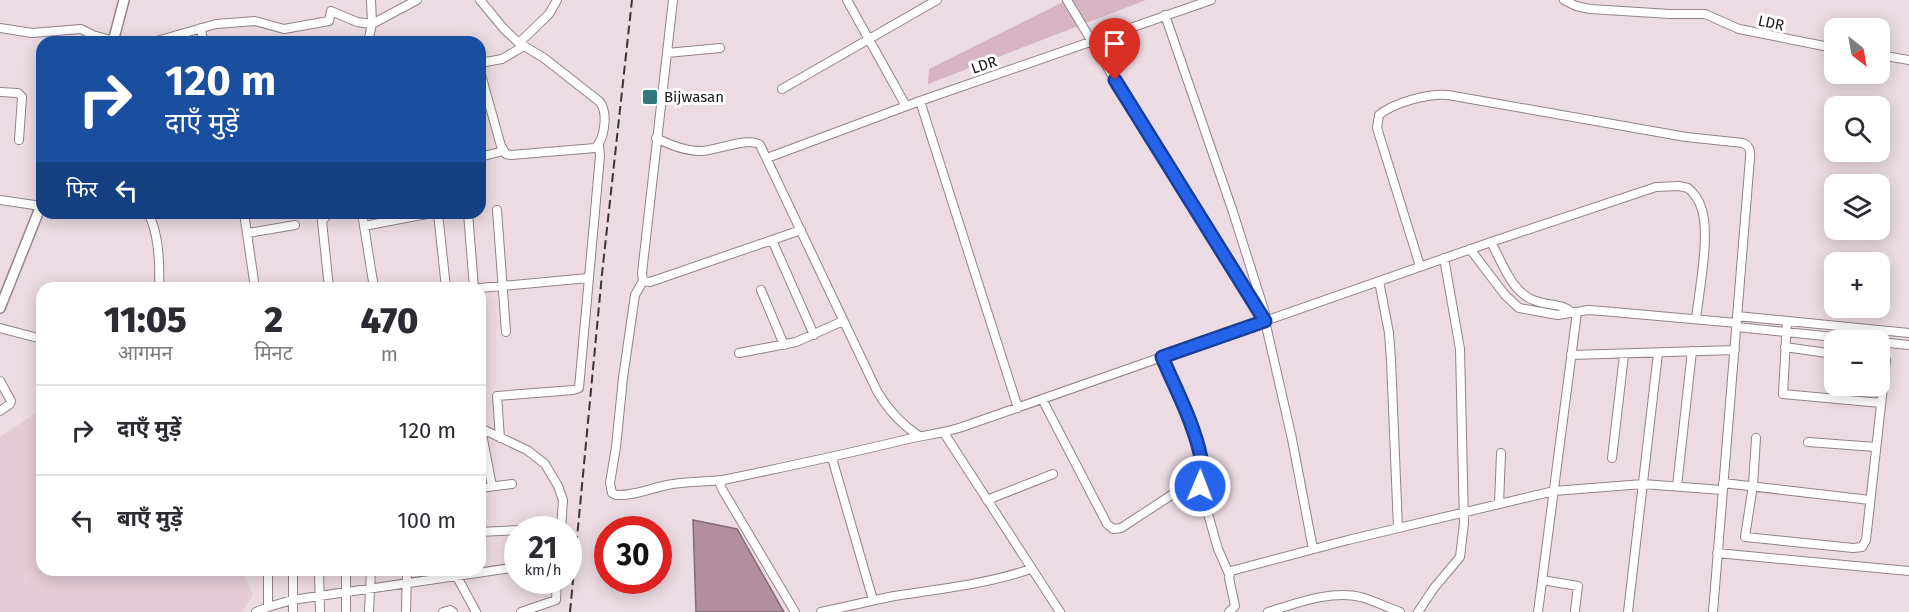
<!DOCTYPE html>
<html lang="hi">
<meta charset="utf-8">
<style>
:root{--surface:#fff;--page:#f7f7f7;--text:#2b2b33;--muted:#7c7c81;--line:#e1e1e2}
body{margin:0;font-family:"Fira Sans","Noto Sans Devanagari",sans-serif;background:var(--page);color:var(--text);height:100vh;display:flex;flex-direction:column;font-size:22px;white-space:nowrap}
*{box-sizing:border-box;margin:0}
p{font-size:20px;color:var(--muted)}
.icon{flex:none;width:33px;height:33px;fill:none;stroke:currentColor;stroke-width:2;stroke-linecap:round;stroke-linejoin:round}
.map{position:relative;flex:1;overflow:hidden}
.side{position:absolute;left:36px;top:282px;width:450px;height:294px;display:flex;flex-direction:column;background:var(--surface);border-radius:18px;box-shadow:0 3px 15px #0003}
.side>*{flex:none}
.guide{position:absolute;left:36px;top:36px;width:450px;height:183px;border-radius:18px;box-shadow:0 3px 15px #0003;background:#1a4fa0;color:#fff;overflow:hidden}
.needle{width:39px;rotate:149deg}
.tools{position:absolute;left:1824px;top:18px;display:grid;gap:12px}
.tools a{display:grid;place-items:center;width:66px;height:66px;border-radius:12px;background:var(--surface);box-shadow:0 3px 15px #0003;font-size:30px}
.speed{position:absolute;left:504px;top:516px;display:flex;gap:12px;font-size:30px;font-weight:700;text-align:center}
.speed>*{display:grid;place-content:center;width:78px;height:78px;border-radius:50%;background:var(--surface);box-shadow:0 3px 15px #0003;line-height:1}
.speed small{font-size:15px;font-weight:400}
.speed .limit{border:9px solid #d22;background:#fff;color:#111}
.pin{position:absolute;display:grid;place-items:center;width:51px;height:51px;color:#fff;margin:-62px -26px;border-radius:50% 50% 50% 0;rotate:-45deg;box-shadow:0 0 6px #0007}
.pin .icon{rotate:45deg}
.me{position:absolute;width:66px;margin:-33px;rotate:1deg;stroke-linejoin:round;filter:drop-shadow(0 0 4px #0008)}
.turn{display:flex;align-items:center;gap:21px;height:126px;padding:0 30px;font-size:27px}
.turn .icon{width:78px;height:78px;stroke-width:2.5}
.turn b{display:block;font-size:42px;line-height:51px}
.then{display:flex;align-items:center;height:57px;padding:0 30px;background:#0003;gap:12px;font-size:22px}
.eta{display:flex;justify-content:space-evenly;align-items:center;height:102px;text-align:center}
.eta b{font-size:36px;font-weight:800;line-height:42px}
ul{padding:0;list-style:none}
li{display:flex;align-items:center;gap:18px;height:90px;padding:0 30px;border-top:2px solid var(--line)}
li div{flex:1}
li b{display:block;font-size:22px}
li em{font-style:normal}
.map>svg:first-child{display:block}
.built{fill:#e5ccd6}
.green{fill:#d7b4c3}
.water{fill:#b18f9e;stroke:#836a75;stroke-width:1.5}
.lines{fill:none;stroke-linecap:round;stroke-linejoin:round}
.minor-casing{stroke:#92838a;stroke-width:10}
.tertiary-casing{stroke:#92838a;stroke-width:12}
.minor{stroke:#fff;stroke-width:8}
.tertiary{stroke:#fff;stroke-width:9}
.rail{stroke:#3c3537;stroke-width:2;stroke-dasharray:9 4.5;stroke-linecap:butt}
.route-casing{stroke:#184099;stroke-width:15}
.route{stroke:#2563eb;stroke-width:10}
.poi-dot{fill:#30797d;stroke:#fff;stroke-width:2}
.labels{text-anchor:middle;stroke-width:6;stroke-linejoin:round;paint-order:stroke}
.street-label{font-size:15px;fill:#191416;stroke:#fff}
.poi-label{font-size:15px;fill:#191416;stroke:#fff;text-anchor:start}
</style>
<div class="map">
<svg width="1909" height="612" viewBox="0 0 1909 612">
<rect width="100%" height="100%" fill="#ecdbe2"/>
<path class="built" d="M42,409V570H241L253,595L242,612H0V437Z"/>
<path class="green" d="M1067,0H1146L928,84L929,69Z"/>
<path class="water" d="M693,520L737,529L784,612H696Z"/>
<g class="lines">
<g class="minor-casing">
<path id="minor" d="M673,0L642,273L643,281L650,282L801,230
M847,0L906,106
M1067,0L1137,117L1264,320
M1564,0L1576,6L1590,9L1670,14H1705L1739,29L1834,48
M1165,15L1233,212L1265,313V321L1292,439L1313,549
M0,28L32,33L81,29L93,35L114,41
M201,28L203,42
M153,42L216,24L255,21L284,29L329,21L331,11L357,22L372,24L417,0
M368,42L372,24L371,0
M519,43L549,14L557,0
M667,53L720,48
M1880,55L1909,60
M480,63L502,59L524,46
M480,71L501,146L506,154L511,155L595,148C605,139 608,113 600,102L544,58L519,43L504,29L480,0
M782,89L937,0
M0,92L18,93L22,97L19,140
M920,101L1018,408
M656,138C670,145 685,151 701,151C716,151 749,136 760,145L877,391C888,410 901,424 919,436
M480,157L503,151
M767,158L920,101L1211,0
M0,200L41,206
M497,210L506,332
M148,213C159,232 160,267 159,288
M244,213L255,288
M329,213L322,221L329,288
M362,213L374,288
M438,213L446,288
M468,213L474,288
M364,226L432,213
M248,233L295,225
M772,240L814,335
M1491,242C1502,262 1512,294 1536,301C1549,306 1561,303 1572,312
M1470,249L1505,295L1519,308L1558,315L1588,310L1602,311L1737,323
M1420,266L1377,128L1379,115C1393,103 1428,93 1448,95L1686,137L1743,143C1750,146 1751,151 1750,158L1713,612
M643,281L635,295L623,378L616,447L610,483L612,493L616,495C634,496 649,489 667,485C685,481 705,482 723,480
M1379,281L1389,333L1391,360L1398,528
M480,288L588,278
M761,290L784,345
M1737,316L1909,333
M1787,321L1783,394L1881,403
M1737,327L1864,340
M0,328L42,339
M1880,342L1909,345
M1785,347L1834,354
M739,353L796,342L843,321
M1571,355L1735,350
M1162,357C1176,390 1194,423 1201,458C1203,468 1198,476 1200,486L1218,549L1229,574
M0,381L11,401L10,404L0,411
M1042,399L1107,524L1113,529L1121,528L1199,477
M480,428L527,450L545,464L558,486L563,500L561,530
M481,429L492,486
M944,433L1060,612
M500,438L497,396L573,390L579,388L600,156L599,145
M1756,438L1753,485L1745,537L1853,548L1862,547L1866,540L1886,360H1880
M1808,442L1876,447
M832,458L873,600
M1612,458L1624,355
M1723,483L1870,500
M1677,486L1692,351
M480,488L512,484
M987,500L1053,474
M1499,504L1501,453
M526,530L561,528
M480,532L518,530
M1717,553L1909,571
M319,570L320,612
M456,570V575L476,612
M1542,580L1578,586L1575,611
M268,607V570
M256,612L268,607L292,600L518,567
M293,612V570
M346,612V570
M369,612L371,570
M406,612L407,570
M443,612L450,610L453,612
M521,612L556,600L557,580
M795,612L722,489L720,484L723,480C785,467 847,454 908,439C926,435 944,433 962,427L1491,242L1656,187L1679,186L1688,188C1693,192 1699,200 1701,207C1711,232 1699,291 1696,319
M821,612C845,607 870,601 894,596C941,589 986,584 1031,569
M1229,612L1235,606L1229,578L1231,571L1348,540L1554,491L1643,484L1722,490
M1268,612C1297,603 1331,590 1361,597C1374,601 1387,607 1400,612
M1418,612L1434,588L1460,557L1464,523L1460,349L1444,258
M1538,612L1577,312
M1628,612L1658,353"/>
</g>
<g class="tertiary-casing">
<path id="tertiary" d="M113,42L124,0
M0,308L42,203"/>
</g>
<use href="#minor" class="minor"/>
<use href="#tertiary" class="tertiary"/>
<path class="rail" d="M570,612L602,274L632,0"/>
</g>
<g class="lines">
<g class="route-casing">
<path id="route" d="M1115,80L1265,321L1162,357C1176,390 1194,423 1201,458C1203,468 1198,476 1200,486"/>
</g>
<use href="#route" class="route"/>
</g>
<rect class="poi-dot" x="642" y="89" width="16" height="16" rx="3"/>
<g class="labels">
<g class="street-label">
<text transform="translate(1771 23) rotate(12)" y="5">LDR</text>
<text transform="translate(984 65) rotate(-19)" y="5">LDR</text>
</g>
<g class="poi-label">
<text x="664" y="102">Bijwasan</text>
</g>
</g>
</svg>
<div class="tools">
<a><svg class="needle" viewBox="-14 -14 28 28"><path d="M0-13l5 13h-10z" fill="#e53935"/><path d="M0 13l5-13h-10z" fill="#7c7c81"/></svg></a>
<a><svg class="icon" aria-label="search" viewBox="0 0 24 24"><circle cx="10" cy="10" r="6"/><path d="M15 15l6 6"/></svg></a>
<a><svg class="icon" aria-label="layers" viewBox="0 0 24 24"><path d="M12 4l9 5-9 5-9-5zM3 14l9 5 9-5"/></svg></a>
<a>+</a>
<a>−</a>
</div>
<div class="speed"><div>21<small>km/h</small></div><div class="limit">30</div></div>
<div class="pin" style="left:1115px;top:80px;background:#d93025"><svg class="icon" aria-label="arrive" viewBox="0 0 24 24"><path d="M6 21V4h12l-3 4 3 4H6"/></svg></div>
<svg class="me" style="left:1200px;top:486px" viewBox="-20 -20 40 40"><circle r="17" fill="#2563eb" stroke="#fff" stroke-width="3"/><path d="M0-11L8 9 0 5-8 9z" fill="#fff"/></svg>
<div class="guide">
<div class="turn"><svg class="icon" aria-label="right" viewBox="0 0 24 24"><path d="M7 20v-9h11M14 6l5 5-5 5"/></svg><div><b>120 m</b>दाएँ मुड़ें</div></div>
<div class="then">फिर<svg class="icon" aria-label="left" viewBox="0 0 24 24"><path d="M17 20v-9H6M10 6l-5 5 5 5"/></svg></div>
</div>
<section class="side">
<div class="eta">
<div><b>11:05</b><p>आगमन</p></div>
<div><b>2</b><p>मिनट</p></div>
<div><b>470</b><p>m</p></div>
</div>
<ul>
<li><svg class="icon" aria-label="right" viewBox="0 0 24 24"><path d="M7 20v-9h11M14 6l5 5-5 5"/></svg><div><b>दाएँ मुड़ें</b></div><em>120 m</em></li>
<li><svg class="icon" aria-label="left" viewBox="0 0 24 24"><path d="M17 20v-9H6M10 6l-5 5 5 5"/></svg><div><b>बाएँ मुड़ें</b></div><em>100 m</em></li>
</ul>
</section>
</div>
